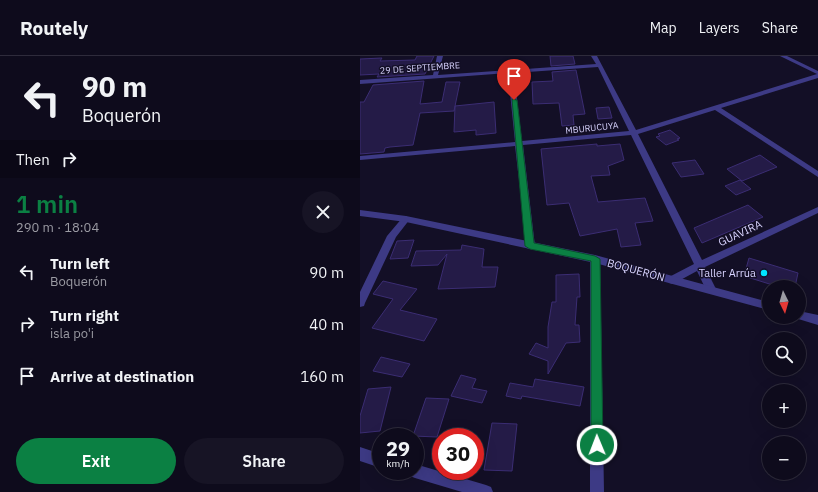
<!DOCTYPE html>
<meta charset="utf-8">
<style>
:root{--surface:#0e0b1c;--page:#171425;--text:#f1f3f6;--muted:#9b9ba3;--line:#2e2b3b;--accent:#0b8043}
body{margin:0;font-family:"IBM Plex Sans",sans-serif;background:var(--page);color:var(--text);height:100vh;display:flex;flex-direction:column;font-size:15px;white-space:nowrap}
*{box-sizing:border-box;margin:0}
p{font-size:13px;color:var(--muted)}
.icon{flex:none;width:22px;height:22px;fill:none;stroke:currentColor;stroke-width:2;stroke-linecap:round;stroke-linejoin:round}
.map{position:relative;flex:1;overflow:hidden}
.sheet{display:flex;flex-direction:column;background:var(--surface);width:360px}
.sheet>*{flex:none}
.guide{background:#0e0b1c;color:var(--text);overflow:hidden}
.needle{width:26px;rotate:175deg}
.controls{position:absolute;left:402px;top:224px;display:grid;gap:8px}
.controls a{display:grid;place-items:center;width:44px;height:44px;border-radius:50%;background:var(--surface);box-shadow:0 4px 16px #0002,0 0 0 1px var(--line);font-size:20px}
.speed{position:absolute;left:12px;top:372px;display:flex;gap:8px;font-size:20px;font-weight:700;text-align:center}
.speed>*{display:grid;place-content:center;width:52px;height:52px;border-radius:50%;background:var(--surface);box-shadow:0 4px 16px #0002,0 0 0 1px var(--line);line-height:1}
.speed small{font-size:10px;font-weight:400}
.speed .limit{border:6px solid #d22;background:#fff;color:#111}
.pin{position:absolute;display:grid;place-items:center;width:34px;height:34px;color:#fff;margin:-41px -17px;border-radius:50% 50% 50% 0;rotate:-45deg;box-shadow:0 0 4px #0007}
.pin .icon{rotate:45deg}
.me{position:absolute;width:44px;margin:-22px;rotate:359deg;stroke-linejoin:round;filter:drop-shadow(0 0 3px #0008)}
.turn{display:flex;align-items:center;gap:14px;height:84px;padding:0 16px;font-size:18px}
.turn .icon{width:52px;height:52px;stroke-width:2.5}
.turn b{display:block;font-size:28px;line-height:34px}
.then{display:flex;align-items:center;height:38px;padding:0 16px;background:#0003;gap:8px;font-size:15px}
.round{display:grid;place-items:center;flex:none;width:42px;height:42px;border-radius:21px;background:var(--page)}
.headline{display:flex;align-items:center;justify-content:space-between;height:68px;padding:0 16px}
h1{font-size:24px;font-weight:600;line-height:30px;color:var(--accent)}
.button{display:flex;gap:8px;margin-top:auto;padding:8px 16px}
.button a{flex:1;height:46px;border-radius:24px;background:var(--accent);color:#fff;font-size:16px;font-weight:600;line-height:46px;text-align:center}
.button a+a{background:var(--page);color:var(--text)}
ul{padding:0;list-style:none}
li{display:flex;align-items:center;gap:12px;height:52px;padding:0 16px}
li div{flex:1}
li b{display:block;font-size:15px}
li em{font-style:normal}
header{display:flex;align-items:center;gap:24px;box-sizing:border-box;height:56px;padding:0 20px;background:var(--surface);border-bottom:1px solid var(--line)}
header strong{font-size:19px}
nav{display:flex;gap:22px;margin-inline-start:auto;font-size:14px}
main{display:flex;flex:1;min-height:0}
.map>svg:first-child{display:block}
.building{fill:#241b47;stroke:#3b2d73}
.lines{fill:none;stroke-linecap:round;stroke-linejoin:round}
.minor{fill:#3d3a85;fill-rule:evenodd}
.tertiary{fill:#3d3a85;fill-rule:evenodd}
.route{fill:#0b8043;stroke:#07532c}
.poi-dot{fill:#00e5ff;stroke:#130f26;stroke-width:1.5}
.labels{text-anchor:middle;stroke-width:3;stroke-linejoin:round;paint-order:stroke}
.far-street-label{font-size:9px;fill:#d9d4ff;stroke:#130f26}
.street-label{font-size:11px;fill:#d9d4ff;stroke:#130f26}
.poi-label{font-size:11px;fill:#d9d4ff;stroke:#130f26;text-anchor:end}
</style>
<header>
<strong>Routely</strong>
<nav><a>Map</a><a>Layers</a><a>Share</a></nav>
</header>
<main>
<section class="sheet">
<div class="guide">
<div class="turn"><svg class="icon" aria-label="left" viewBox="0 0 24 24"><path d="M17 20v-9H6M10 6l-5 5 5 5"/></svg><div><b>90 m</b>Boquerón</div></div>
<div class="then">Then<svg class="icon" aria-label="right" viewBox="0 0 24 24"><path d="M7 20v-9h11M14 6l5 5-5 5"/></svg></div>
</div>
<div class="headline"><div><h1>1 min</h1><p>290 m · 18:04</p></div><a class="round"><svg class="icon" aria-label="close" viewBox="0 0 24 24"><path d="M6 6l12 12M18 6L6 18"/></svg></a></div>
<ul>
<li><svg class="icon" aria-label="left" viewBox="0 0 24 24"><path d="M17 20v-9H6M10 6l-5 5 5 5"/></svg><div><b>Turn left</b><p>Boquerón</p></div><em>90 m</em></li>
<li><svg class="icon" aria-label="right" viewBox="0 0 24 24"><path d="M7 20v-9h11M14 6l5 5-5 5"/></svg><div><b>Turn right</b><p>isla po'i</p></div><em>40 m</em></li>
<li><svg class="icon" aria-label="arrive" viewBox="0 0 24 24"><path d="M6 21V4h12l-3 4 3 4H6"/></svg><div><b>Arrive at destination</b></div><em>160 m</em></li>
</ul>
<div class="button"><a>Exit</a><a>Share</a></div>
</section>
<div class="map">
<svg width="458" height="436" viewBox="0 0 458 436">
<rect width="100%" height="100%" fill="#130f26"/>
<path class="building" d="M57,0H74L65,18L17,21L19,18L0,19V3L22,2L20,5L55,4Z
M190,0H213L215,8L191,10Z
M216,14L225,58L213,59L214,69L202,70L199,47L173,48L172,26L193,25L192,16Z
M64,25L60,48L82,46L86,26H100L94,55L60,57L53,89L30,91L25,92L24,96L0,98V46H4L13,29Z
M134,46L136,77L116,79V74L94,76L95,50Z
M249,51L252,62L238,63L236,52Z
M310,74L320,82L317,83L319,84L306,89L296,81L300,80L298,78Z
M237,88V90L260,88L264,104L248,110L250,119L231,120L238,146L285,142L293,165L275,167L281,189L261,191L257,173L220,180L209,147L187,149L181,93Z
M400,99L417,111L382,125L367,113Z
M335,104L344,118L321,121L312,107Z
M380,124L391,133L376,139L365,130Z
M388,149L403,161L342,187L334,172Z
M54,184L48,202L30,203L37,185Z
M102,189L124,193L122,211H138L135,231L78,233L87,198L78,209L51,210L56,195L101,194Z
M389,202L438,217L435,231H419L384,220Z
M219,218L220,241H217L215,269H219L220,286L206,287L188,318V305L169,298L176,287L188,292V271L192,246H196V219Z
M23,225L57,233L40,254L77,263L64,285L12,272L33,243L13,238Z
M21,301L50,308L42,321L13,315Z
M101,319L116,323L112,332L127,335L122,347L91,340Z
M175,323L224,331L220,350L162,340L161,343L146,340L150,327L173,331Z
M31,331L20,375L0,377V360L8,333Z
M66,342L89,343L77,381L53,380Z
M132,367L157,368L152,415L124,414Z"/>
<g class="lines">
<path class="minor" d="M77,0H83L78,19L236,8L231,0H237L276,74L457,18L420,0H427L458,15V22L361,52L458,115V121L355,54L278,78L342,204L458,151V157L345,211L356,233L355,236H347L337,215L313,228L309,227L308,224L309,221L334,208L271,79L163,89L175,190L170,193L167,192L155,90L0,104V100L155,86L148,17L0,28V24L73,19ZM238,11L269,75L162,85L154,17Z
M46,160L50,163L36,181L5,247L4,250L0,251V236L27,180L43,161Z
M235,199L240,203L244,436H230V203Z
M0,391L21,398V412L0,405Z
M55,408L126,429L131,431L133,436H102L55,422L50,420L48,415H55Z"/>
<path class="tertiary" d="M0,154L46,160L235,199L409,246V254L235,207L46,166L0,160Z
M439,255L458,259V269L435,262V261H439Z"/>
</g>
<path class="route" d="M152,43L157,44L174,187L235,200L240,203L243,389L241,394L237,396L233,394L231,389V205L170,193L165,190Z"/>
<circle class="poi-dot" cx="404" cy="217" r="4"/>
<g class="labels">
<g class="far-street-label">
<text transform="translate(60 12) rotate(-4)" y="3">29 DE SEPTIEMBRE</text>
<text transform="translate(232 72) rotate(-6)" y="3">MBURUCUYA</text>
</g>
<g class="street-label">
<text transform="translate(380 177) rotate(-25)" y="4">GUAVIRA</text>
<text transform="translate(276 214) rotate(15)" y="4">BOQUERÓN</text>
</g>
<g class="poi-label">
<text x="396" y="221">Taller Arrúa</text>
</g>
</g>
</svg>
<div class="controls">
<a><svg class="needle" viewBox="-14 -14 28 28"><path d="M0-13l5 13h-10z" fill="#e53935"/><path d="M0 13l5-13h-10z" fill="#9b9ba3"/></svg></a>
<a><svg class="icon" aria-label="search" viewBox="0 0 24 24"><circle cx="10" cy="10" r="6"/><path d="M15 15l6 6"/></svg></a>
<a>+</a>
<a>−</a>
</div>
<div class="speed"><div>29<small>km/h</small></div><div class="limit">30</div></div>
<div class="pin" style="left:154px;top:44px;background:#d93025"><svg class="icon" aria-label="arrive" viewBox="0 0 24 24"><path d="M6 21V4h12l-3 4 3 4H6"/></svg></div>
<svg class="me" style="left:237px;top:389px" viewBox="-20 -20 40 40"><circle r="17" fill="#0b8043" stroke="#fff" stroke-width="3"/><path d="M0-11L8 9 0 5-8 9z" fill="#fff"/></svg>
</div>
</main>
